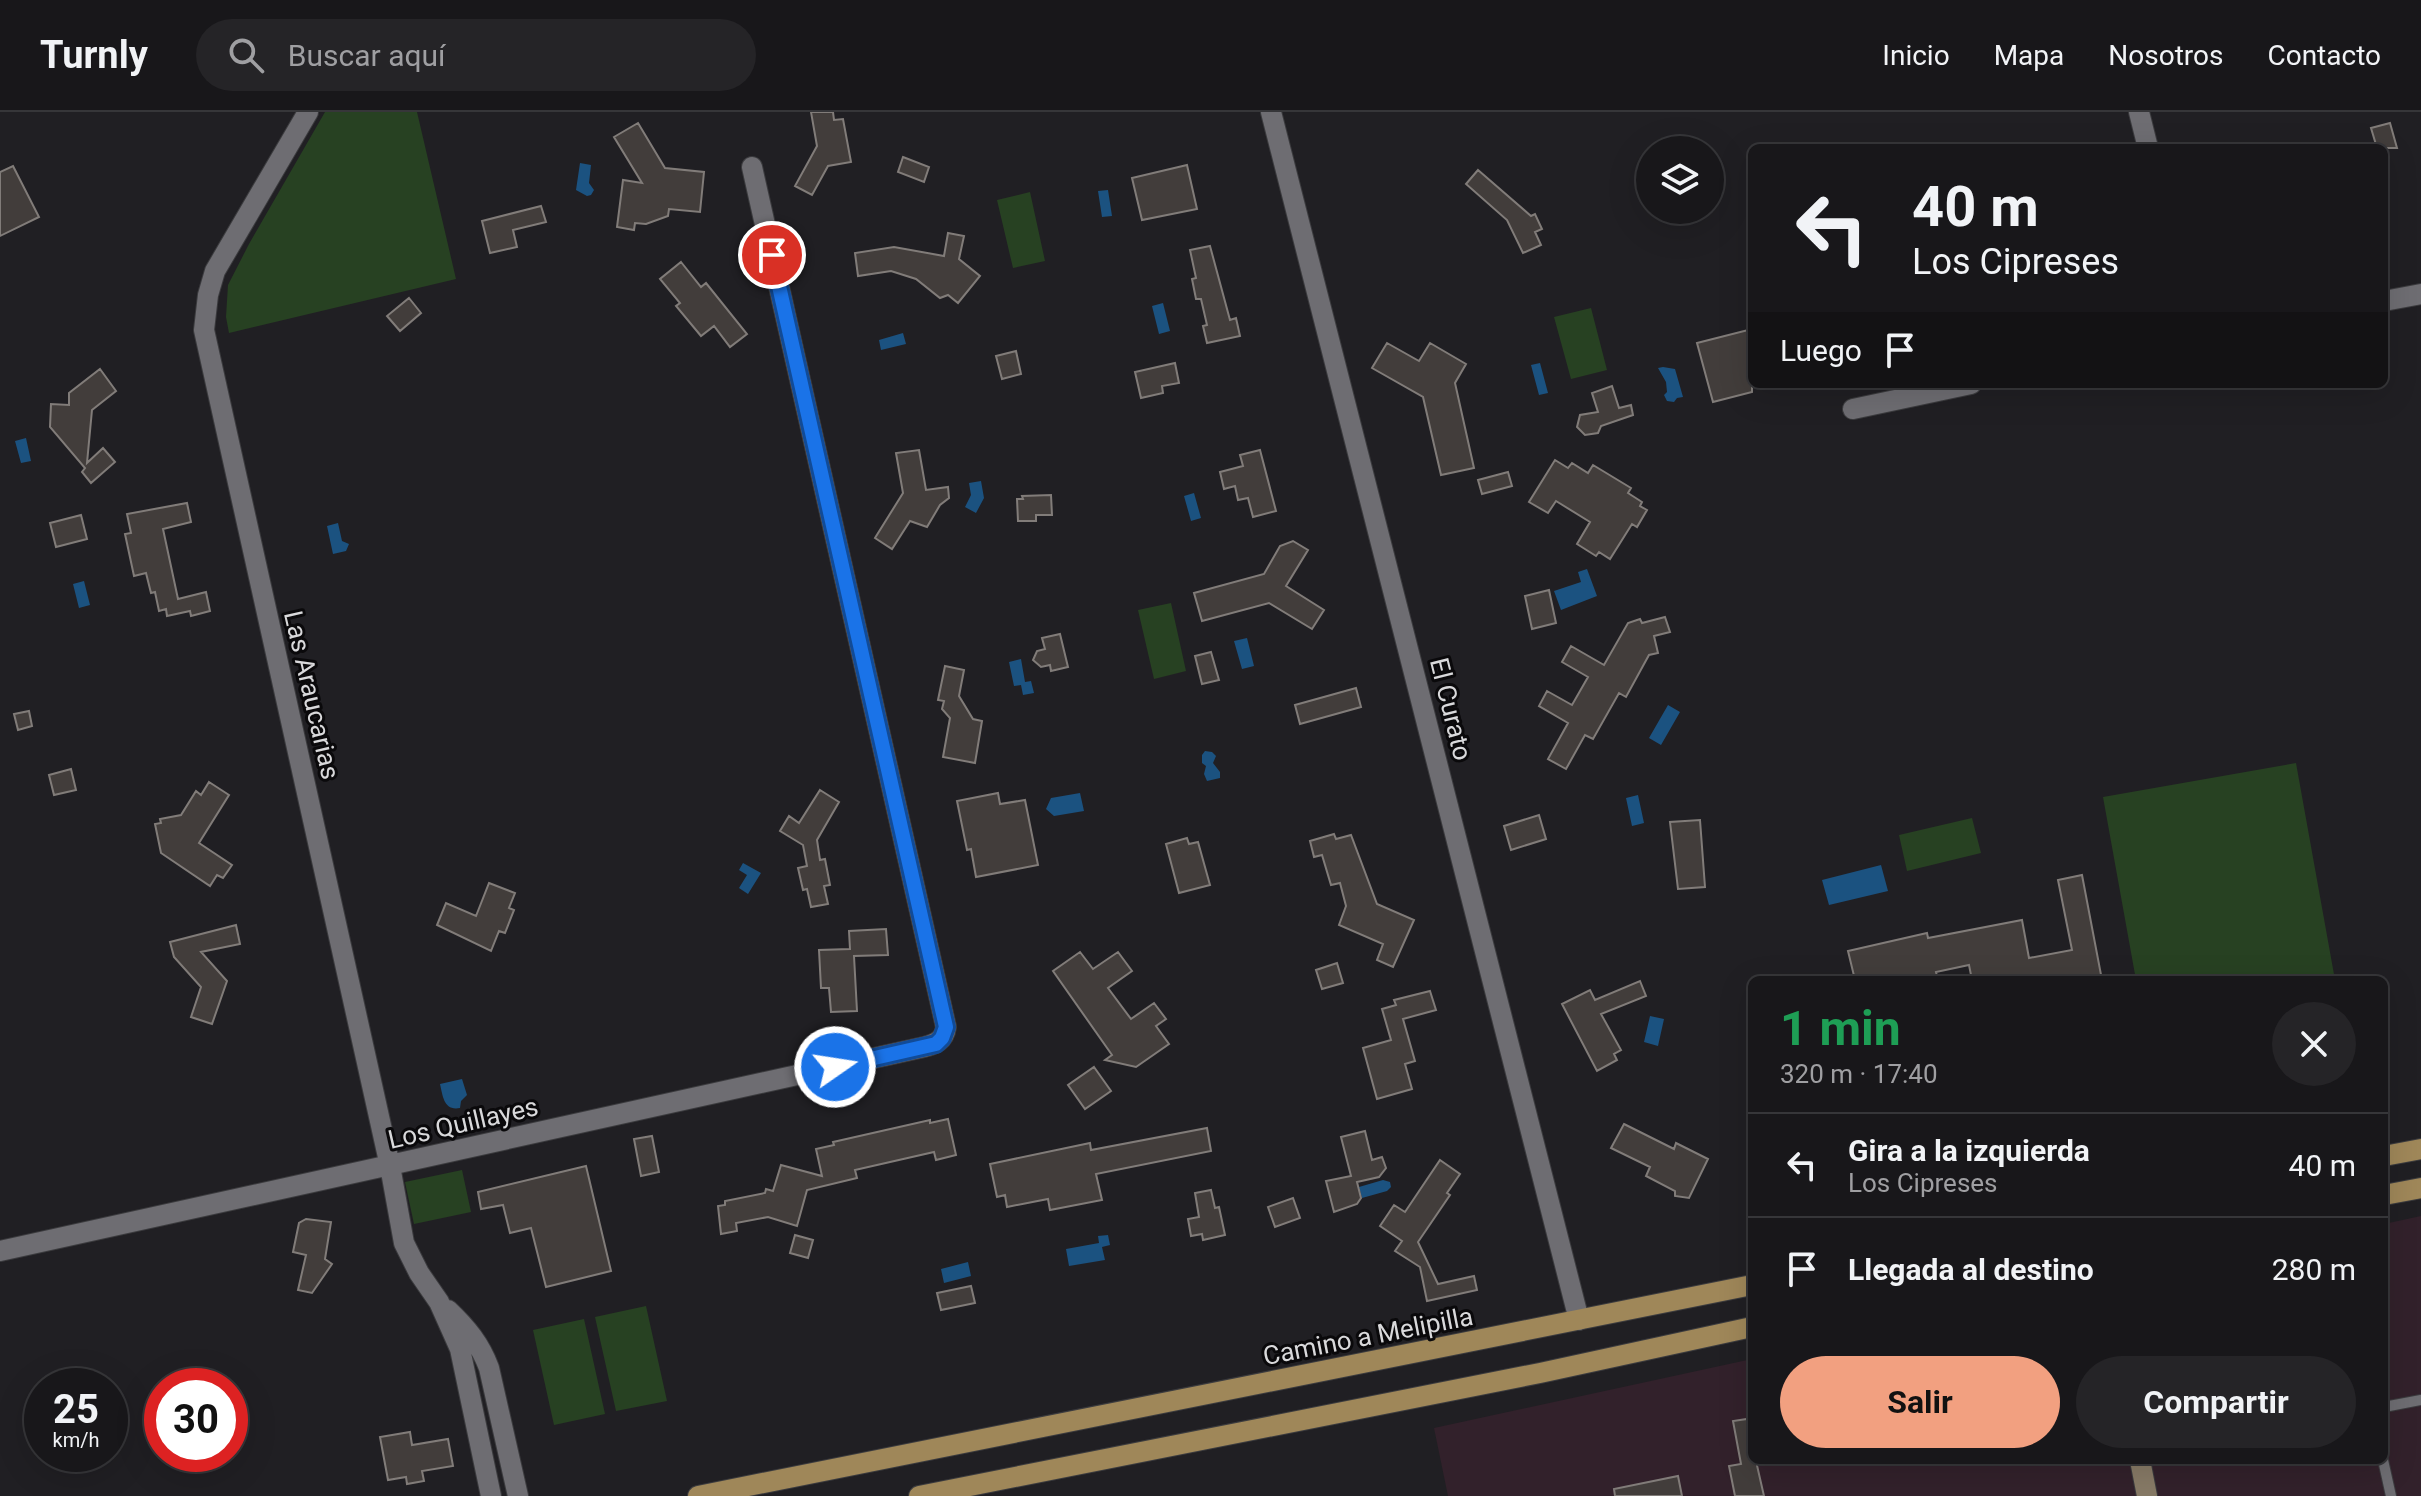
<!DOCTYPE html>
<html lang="es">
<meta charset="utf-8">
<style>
:root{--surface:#18171a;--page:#252427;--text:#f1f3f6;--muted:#9f9fa2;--line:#363639;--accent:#f2a080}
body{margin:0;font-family:Roboto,sans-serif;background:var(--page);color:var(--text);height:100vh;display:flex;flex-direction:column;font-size:30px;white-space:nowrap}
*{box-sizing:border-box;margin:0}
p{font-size:26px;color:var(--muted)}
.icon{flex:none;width:44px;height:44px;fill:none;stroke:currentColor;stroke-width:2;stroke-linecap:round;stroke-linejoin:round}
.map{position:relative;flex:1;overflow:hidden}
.details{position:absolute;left:1748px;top:864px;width:640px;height:488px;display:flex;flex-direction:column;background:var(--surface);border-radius:12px;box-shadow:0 8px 32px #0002,0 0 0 2px var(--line)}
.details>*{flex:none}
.top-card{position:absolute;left:1748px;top:32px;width:640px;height:244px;border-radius:12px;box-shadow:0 8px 32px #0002,0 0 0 2px var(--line);background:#18171a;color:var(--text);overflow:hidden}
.fabs{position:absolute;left:1636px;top:24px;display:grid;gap:16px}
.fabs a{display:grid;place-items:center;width:88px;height:88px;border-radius:50%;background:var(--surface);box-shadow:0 8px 32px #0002,0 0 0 2px var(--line);font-size:40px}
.speed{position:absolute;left:24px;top:1256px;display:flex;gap:16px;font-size:40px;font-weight:700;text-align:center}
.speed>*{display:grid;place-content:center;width:104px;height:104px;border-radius:50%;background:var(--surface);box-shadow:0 8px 32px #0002,0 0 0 2px var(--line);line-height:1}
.speed small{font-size:20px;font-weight:400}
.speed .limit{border:12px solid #d22;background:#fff;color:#111}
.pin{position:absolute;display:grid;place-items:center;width:68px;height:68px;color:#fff;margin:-34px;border:4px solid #fff;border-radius:50%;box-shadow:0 2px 8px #0007}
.me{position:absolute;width:88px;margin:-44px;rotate:77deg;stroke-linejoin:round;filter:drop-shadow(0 0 6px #0008)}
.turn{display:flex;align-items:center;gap:28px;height:168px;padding:0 32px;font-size:36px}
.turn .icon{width:104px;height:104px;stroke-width:2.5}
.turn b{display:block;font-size:56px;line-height:68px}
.then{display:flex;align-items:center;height:76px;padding:0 32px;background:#0003;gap:16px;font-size:30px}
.round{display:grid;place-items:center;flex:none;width:84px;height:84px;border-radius:42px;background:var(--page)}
.overview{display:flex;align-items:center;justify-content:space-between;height:136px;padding:0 32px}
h1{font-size:48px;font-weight:700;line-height:60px;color:#1e9e55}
.action{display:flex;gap:16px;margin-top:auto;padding:16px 32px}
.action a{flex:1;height:92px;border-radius:48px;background:var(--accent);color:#111;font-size:32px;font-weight:700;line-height:92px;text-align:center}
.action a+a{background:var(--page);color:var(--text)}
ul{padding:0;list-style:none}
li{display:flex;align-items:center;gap:24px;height:104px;padding:0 32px;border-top:2px solid var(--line)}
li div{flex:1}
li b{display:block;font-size:30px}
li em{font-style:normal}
header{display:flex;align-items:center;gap:48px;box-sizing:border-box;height:112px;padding:0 40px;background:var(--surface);border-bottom:2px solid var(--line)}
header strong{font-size:38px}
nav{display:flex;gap:44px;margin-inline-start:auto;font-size:28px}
.search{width:560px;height:72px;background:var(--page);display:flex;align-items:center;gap:20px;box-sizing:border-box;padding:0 28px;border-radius:44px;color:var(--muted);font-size:30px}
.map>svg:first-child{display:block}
.industrial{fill:#32212b}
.green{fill:#274122}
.water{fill:#1b5280}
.building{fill:#423d3b;stroke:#817c79;stroke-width:2}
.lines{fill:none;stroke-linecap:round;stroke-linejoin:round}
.lane-casing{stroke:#3b3b3e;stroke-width:12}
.street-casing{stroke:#3b3b3e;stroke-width:22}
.secondary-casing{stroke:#3b3b3e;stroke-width:22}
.primary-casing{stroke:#3b3b3e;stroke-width:22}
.lane{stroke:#6e6d72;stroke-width:10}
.street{stroke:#6e6d72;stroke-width:20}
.secondary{stroke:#877a66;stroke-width:20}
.primary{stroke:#9f8759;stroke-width:20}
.route-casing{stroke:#114b97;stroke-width:20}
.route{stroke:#1a73e8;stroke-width:14}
.labels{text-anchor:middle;stroke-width:6;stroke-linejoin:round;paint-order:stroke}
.street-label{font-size:26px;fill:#d9d9db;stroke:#0a090b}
</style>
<header>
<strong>Turnly</strong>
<div class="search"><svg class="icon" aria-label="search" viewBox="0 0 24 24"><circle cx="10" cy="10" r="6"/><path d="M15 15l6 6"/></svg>Buscar aquí</div>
<nav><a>Inicio</a><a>Mapa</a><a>Nosotros</a><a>Contacto</a></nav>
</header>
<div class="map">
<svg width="2421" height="1384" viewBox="0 0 2421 1384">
<rect width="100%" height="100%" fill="#201f23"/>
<path class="industrial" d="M2421,1104V1384H1448L1434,1316L1752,1247V1348H2384V1112Z"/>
<path class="green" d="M325,0H417L456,167L229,221L226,205L228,173L249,132Z
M1030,80L1045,149L1013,156L997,88Z
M1591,196L1607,258L1571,267L1554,205Z
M1171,491L1186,559L1154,567L1138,498Z
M2296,651L2335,868H2136L2103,685Z
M1972,706L1981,741L1907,759L1899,723Z
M462,1058L471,1100L414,1112L405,1070Z
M646,1194L667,1289L616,1299L595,1205Z
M584,1207L605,1302L554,1313L533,1218Z"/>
<path class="water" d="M580,51L591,53L589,71L594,78L591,83L587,84L576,78Z
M1108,78L1112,104L1102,105L1098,79Z
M1163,191L1170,219L1159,222L1152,194Z
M903,221L906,232L881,238L879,228Z
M1540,251L1548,281L1539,283L1531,253Z
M1663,255L1675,257L1683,285L1677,286L1674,290L1667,289L1664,283L1667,280L1666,270L1658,256Z
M26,326L31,349L21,351L15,329Z
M981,369L984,386L976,401L965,395L971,383L969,371Z
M1194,381L1201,406L1191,409L1184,384Z
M338,411L342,429L349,432L346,439L333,442L327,414Z
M1587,457L1597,484L1561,498L1554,479L1581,470L1578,460Z
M84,469L90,493L79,496L73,472Z
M1247,526L1254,554L1242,557L1234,529Z
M1021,547L1025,570L1031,569L1034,581L1023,583L1021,573L1014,574L1009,550Z
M1668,593L1680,600L1661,633L1649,626Z
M1205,639L1212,640L1216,644L1213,651L1220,660V666L1207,669L1204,662L1206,654L1202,651V643Z
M1080,681L1084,699L1054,704L1046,697L1051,686Z
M1638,683L1644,711L1632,714L1626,686Z
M743,751L761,761L748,782L739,776L747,763L739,758Z
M1881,753L1888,779L1829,793L1822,768Z
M1650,904L1664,907L1658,934L1644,930Z
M462,967L467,983L461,989L460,996C444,999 443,985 440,972Z
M1383,1068L1390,1070L1391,1075L1387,1079L1362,1086L1359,1075Z
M1108,1123L1110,1133L1102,1135L1105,1148L1069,1154L1066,1137L1099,1131L1098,1124Z
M968,1150L971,1164L944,1171L941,1157Z"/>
<path class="building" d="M811,0H833L834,8L843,7L851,50L828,54L812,83L795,74L817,34Z
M638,11L665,56L704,60L700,100L669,97L668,104L646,112L635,111L634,118L617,115L623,68L642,71L614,25Z
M2390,11L2397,36H2377L2371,16Z
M903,45L929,55L924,70L898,60Z
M1187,53L1197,97L1142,108L1132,66Z
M13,54L39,105L0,124V60Z
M1478,58L1531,104L1535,102L1542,117L1535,120L1541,133L1523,141L1507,108L1466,72Z
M541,94L546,110L513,118L517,135L490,141L482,109Z
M948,121L964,124L959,147L980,164L958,191L948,183L940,186L916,167L891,159L858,164L855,141L894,135L944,144Z
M1210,134L1230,208L1236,206L1240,224L1207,231L1203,214L1207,213L1201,187H1196L1192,167L1196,166L1190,138Z
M681,150L701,175L706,171L747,222L730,235L714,214L701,224L676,194L680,191L660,167Z
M409,186L421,201L400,219L387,204Z
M1752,217V280L1713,290L1697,231Z
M1387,231L1419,249L1430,231L1466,252L1455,271L1474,356L1441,363L1423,285L1372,256Z
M1016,239L1021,262L1002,267L996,244Z
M1175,251L1179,271L1162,274L1163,281L1141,286L1135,260Z
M100,257L116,279L92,298L87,351L103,336L115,350L91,371L82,360L85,356L50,315L51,292L69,293V281Z
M1612,274L1619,296L1631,293L1633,303L1601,314L1598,321L1585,323L1577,315L1580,303L1598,300L1592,281Z
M919,338L926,378L948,375L949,386L940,393L927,415L910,409L892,437L875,426L903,381L896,341Z
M1260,338L1276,399L1253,405L1248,386L1238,388L1235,374L1224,377L1220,360L1243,354L1240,343Z
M1555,348L1568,356L1572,351L1588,361L1593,353L1631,376L1628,381L1642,390L1640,394L1647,398L1637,415L1632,412L1610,447L1599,440L1596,444L1577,432L1590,410L1556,389L1548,401L1529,390Z
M1508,360L1512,374L1482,382L1478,368Z
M1051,383L1052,403H1036V409H1018L1017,387H1023L1022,384Z
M187,391L191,410L163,417L178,487L206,480L210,499L191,504L190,499L167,504L166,497L159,499L155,480L151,481L146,461L134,464L125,422L131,421L127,402Z
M81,403L87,427L56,435L50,411Z
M1293,429L1308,438L1286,474L1324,498L1312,517L1269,491L1202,509L1194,481L1264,462L1280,434Z
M1549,478L1556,511L1532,517L1525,484Z
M1665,505L1670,520L1654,524L1658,541L1649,543L1626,585L1619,581L1593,627L1585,623L1566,657L1548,647L1568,611L1539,594L1547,579L1572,593L1588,565L1562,550L1571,534L1604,553L1628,511L1640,507L1642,511Z
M1060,522L1068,555L1051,559L1050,553L1041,555L1033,548L1037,539L1045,537L1042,526Z
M1211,540L1219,568L1202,572L1195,544Z
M945,554L964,558L959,584L973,607L982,609L975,651L943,645L950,606L942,597L944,589L938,588Z
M1356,576L1361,595L1300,612L1295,593Z
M29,599L32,614L18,618L14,602Z
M71,657L76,678L54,683L49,663Z
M209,670L229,683L199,731L232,753L223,766L217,763L210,774L161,741L155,712L161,711L160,707L181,703L196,679L201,683Z
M820,678L839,690L817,728L820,748L825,747L830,773L824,774L828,792L811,795L807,777L803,778L798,756L807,754L803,733L780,719L789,704L799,711Z
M998,681L1000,692L1025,688L1038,753L976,765L971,737L967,738L957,689Z
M1539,703L1546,727L1511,738L1504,714Z
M1700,708L1705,775L1678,777L1670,710Z
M1334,722L1336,727L1351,723L1377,792L1414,808L1393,855L1377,848L1383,832L1339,813L1346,794L1340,771L1331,773L1322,743L1314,745L1310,729Z
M1187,726L1189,732L1198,730L1210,773L1179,781L1166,732Z
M2082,763L2102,868H1972L1969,853L1936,860L1938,868H1855L1848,839L1927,821L1928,826L2022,808L2029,846L2072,838L2058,768Z
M489,771L515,781L509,796L514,798L505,821L499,819L491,839L437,813L446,791L476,804Z
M236,813L240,832L201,840L227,869L212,912L191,905L201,875L174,845L170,830Z
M886,817L888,843L854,844L857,899L831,900L829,876H821L819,838L850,837L849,819Z
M1080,840L1093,857L1118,840L1132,859L1108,876L1131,907L1154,891L1166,907L1156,914L1169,932L1136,955L1105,948L1112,943L1053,859Z
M1337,851L1343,871L1322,877L1316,858Z
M1640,869L1646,884L1601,902L1621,938L1614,942L1617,948L1597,959L1562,892L1590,878L1595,888Z
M1430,879L1436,898L1403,907L1415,949L1405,952L1412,977L1377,987L1363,936L1391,928L1382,897L1396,893L1394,888Z
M1094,955L1111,979L1085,997L1068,973Z
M948,1007L956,1043L936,1048L934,1040L855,1058L857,1066L807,1078L797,1114L768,1105L736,1111L737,1119L721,1122L718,1094L725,1093V1089L765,1081L766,1077L773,1079L781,1053L822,1064L816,1037L834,1033L833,1030L930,1008V1011Z
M1624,1012L1674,1037L1676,1031L1708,1047L1689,1086L1675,1084V1079L1646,1064L1650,1055L1611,1036Z
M1207,1016L1211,1039L1096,1062L1102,1088L1050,1098L1048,1087L1007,1095L1005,1083L997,1085L990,1052L1090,1031L1091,1038Z
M1365,1019L1372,1048L1382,1045L1386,1056L1379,1065L1357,1070L1361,1086L1357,1092L1334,1100L1326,1069L1351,1064L1341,1025Z
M652,1024L659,1060L641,1064L634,1027Z
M1440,1048L1460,1062L1447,1081L1450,1083L1418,1130L1438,1172L1474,1164L1477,1178L1427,1189L1420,1155L1395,1139L1402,1129L1380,1114L1394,1093L1405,1100Z
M586,1054L611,1159L546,1175L531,1116L510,1121L503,1093L481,1097L478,1080Z
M1211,1078L1215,1096L1219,1095L1225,1123L1203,1128L1202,1122L1191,1124L1188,1107L1199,1105L1195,1081Z
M1293,1086L1300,1106L1275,1115L1268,1095Z
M306,1107L331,1110L325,1147L332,1152L312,1181L298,1178L306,1143L293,1140L299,1111Z
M795,1123L813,1128L808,1146L790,1141Z
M971,1174L975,1191L941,1198L937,1181Z
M1747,1307L1752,1349H1756L1764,1384H1735L1729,1354L1741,1352L1733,1309Z
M410,1320L412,1333L448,1327L453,1354L422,1359L424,1369L407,1372L406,1365L388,1368L380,1325Z
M1678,1364L1682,1384H1615L1614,1377Z"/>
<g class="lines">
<g class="lane-casing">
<path id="lane" d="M2384,1295L2421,1288
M2383,1348L2391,1384"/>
</g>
<g class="street-casing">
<path id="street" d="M308,0L215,159L208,183L204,218L390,1054L404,1131L419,1161L439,1190L460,1237L491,1384
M1271,0L1579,1208
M2139,0L2148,36
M2384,189L2421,182
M1853,297L1971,272
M0,1139L924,935C935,932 944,929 946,915L752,55
M448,1198C467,1216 480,1232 489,1256L518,1384"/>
</g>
<g class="secondary-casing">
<path id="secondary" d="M2140,1348L2147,1384"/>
</g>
<g class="primary-casing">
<path id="primary" d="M2384,1044L2421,1037
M2384,1083L2421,1076
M698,1384L1752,1173
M919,1384L1540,1261L1752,1215"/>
</g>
<use href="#lane" class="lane"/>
<use href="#street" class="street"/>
<use href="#secondary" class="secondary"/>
<use href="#primary" class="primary"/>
</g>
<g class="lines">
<g class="route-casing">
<path id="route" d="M772,143L946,915L942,926L936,932L835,955"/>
</g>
<use href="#route" class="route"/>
</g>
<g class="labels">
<g class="street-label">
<text transform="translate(312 583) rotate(77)" y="9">Las Araucarias</text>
<text transform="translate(1451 597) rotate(76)" y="9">El Curato</text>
<text transform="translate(463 1011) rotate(-13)" y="9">Los Quillayes</text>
<text transform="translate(1368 1224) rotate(-11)" y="9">Camino a Melipilla</text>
</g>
</g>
</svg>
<div class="fabs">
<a><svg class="icon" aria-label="layers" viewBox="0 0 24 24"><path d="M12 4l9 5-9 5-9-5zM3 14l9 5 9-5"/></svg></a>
</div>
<div class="speed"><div>25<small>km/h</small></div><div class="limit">30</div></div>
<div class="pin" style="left:772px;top:143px;background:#d93025"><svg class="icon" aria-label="arrive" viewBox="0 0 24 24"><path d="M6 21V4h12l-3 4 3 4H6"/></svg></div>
<svg class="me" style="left:835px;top:955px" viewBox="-20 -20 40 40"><circle r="17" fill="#1a73e8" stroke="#fff" stroke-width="3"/><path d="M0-11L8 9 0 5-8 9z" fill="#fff"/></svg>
<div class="top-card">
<div class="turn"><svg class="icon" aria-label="left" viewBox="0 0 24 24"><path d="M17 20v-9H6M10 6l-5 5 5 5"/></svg><div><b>40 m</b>Los Cipreses</div></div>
<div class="then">Luego<svg class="icon" aria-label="arrive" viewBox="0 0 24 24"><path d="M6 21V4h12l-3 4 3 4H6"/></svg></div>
</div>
<section class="details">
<div class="overview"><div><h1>1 min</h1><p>320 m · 17:40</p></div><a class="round"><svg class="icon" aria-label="close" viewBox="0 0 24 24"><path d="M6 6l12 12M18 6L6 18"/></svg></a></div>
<ul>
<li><svg class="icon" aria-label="left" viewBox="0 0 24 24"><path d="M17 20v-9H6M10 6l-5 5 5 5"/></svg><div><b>Gira a la izquierda</b><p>Los Cipreses</p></div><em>40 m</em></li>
<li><svg class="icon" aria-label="arrive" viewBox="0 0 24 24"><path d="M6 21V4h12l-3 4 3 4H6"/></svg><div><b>Llegada al destino</b></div><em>280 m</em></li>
</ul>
<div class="action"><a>Salir</a><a>Compartir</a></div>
</section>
</div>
